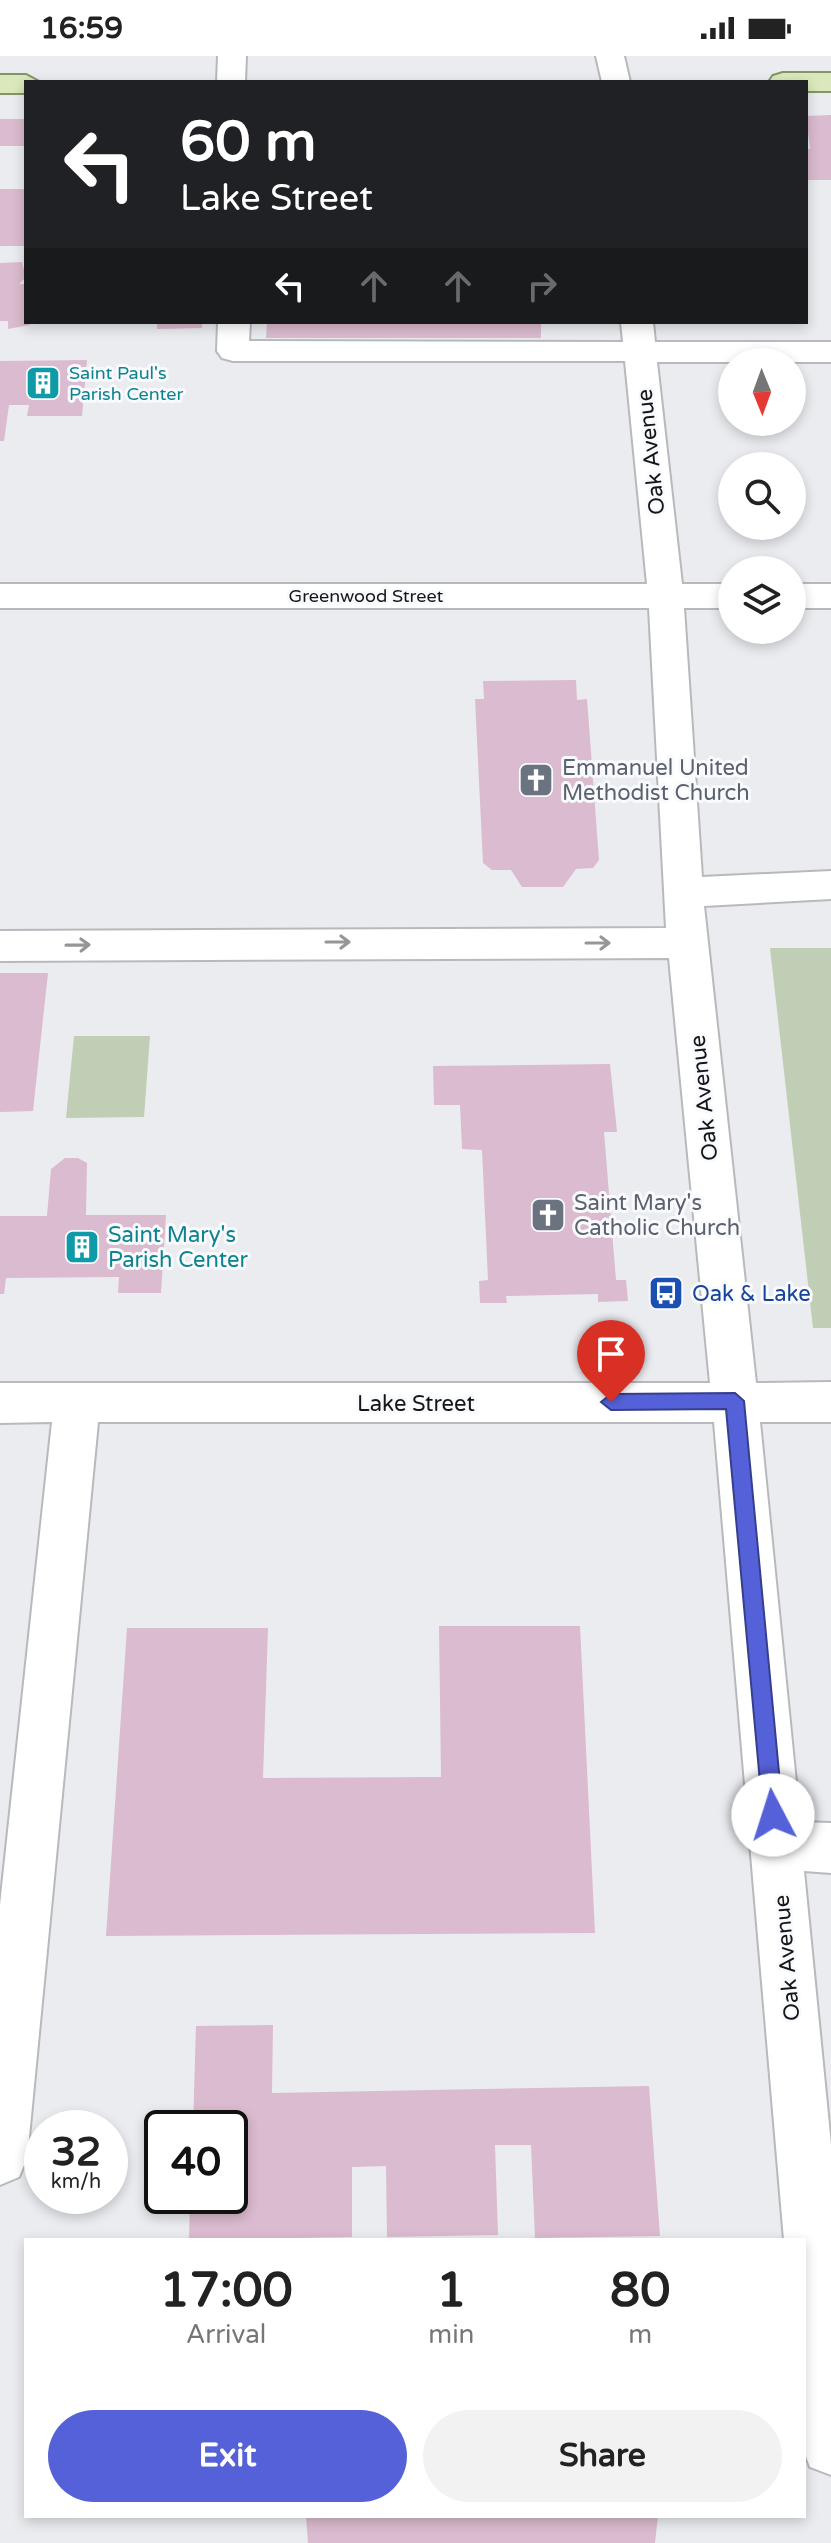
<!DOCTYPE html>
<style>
:root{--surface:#fff;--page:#f2f2f2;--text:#222;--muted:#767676;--accent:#5561d8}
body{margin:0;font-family:"Varela Round",sans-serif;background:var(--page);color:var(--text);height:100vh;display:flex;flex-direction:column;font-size:30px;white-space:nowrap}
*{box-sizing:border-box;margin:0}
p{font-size:26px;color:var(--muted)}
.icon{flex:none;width:44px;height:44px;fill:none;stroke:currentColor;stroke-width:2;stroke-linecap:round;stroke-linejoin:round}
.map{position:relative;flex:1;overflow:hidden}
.details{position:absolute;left:24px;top:2182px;width:782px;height:280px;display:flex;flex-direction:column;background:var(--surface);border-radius:0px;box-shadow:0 4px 12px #0003}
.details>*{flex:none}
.hud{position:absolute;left:24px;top:24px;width:784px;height:244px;border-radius:0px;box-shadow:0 4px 12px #0003;background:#202124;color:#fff;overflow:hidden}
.needle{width:52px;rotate:179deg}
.fabs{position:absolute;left:718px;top:292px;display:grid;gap:16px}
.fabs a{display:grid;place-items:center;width:88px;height:88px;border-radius:50%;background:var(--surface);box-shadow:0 4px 12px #0003;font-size:40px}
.speed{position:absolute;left:24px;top:2054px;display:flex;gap:16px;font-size:40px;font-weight:700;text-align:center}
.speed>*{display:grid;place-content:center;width:104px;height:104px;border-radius:50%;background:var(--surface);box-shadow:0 4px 12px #0003;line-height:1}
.speed small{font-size:20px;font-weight:400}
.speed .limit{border:4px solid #111;border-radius:12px;background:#fff;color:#111}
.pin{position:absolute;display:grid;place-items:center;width:68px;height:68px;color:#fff;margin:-82px -34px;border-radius:50% 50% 50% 0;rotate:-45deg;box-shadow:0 0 8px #0007}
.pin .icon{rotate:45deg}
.me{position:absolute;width:88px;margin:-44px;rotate:355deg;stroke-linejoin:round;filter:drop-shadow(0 0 6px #0008)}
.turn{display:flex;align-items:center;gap:28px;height:168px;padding:0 24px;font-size:36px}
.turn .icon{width:104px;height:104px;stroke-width:2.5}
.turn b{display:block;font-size:56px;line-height:68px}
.lanes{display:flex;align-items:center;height:76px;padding:0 24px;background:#0003;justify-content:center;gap:40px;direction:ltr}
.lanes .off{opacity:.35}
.eta{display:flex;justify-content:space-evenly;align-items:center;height:136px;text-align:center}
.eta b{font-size:48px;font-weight:700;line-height:56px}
.cta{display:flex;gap:16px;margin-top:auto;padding:16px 24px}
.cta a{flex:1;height:92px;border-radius:48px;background:var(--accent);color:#fff;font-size:32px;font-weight:700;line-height:92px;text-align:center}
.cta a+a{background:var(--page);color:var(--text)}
.status{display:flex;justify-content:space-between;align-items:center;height:56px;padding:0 40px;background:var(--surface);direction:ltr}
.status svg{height:22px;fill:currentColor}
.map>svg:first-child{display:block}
.green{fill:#bfceb5}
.building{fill:#dbbbcf}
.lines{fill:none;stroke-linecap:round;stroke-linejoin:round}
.minor-casing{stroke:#b8b9bd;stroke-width:4}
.major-casing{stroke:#859464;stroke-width:4}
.minor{fill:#fff;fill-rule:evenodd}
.major{fill:#dae8bb;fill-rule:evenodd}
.oneway{stroke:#969697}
.route{fill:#5561d8;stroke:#373f8c;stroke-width:2}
.labels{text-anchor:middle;stroke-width:6;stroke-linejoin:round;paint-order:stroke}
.far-culture-label{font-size:18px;fill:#0d838f;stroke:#f8fafd;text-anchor:start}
.far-street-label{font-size:18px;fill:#151617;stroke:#f8fafd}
.street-label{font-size:22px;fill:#151617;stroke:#f8fafd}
.worship-label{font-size:22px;fill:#5b616d;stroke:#f8fafd;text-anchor:start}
.culture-label{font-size:22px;fill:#0d838f;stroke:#f8fafd;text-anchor:start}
.transit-label{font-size:22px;fill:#164399;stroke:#f8fafd;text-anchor:start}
</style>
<div class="status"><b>16:59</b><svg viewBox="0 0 49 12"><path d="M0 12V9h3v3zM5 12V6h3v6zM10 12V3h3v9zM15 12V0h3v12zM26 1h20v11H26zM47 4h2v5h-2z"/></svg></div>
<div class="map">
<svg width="831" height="2487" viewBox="0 0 831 2487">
<rect width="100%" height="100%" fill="#ebecf0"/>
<path class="green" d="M770,892H831V1272H813Z
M74,980H150L144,1061L66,1062Z"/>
<path class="building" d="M831,59V124H806V93H810L806,60Z
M0,63H26V90H0Z
M0,133H26V190H0Z
M22,206L26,221L19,228H26V266H30V269L8,273V265H0V207Z
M157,266H202V272L157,273Z
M267,266H541V282H266Z
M87,304L82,360H27L29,349H9L4,385H0V305Z
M576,624L577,644L587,643L599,804L593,812L576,813L563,831H522L511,814H492L483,807L475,643H484L483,625Z
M0,917H48L33,1055L0,1056Z
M610,1008L617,1076H604L616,1224H626L628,1245L598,1246V1238L506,1240L507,1247H480L479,1225L488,1224L482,1094L462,1093L460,1049H434L433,1010Z
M65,1102H78L87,1107L86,1159H166L161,1237H118L119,1221L6,1222L4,1238H0V1160H47L51,1113Z
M439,1570H580L595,1877L106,1880L127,1572H268L263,1722L441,1721Z
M273,1969L272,2037L649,2030L660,2180L535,2182L531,2089H495L498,2179L387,2181L386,2110L352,2111V2181L189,2184L190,2140H230V2072H193L196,1970Z
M306,2460H658L655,2487H308Z"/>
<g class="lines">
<g class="minor-casing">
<path id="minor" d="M218,0H246L245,26H217Z
M596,0H624L630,26H602Z
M218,266H250L249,285L623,286L621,266H653L655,286H831V306H657L682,528H732V552H684L702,821L831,815V843L704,850L756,1327L831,1326V1366H760L800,1766L831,1767V1817L804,1815L831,2089V2419L810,2411L804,2395V2184H784L714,1366H98L27,2102L19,2121L0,2129V1849L52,1366L0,1367V1327H710L669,902L0,905V875L666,872L649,552H0V528H647L625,305H233L222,302L217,295Z
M792,528H831V552H792Z"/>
</g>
<g class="major-casing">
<path id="major" d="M783,17H831V35H806V26H769L773,20Z
M0,19H26L39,26H26V37H0Z"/>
</g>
<use href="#minor" class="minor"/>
<use href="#major" class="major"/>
</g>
<defs><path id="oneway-shaft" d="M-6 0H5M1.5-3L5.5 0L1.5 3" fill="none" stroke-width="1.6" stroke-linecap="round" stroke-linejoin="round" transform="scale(2)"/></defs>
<g class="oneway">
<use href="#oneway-shaft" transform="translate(338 886)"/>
<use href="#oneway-shaft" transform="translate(598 887)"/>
<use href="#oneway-shaft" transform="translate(78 889) rotate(-1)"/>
</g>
<path class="route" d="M735,1337L744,1345L783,1759L780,1766L773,1769L766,1766L763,1759L726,1353L611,1354L601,1346L611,1338Z"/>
<defs>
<g id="building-square" transform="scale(1.8)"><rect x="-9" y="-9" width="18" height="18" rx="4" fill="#0f9aa8" stroke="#f8fafd"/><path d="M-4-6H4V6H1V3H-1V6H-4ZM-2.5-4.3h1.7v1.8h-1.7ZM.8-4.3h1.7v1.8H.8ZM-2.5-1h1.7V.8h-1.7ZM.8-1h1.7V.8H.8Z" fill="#fff"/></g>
<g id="church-square" transform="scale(1.8)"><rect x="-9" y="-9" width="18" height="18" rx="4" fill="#6b7280" stroke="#f8fafd"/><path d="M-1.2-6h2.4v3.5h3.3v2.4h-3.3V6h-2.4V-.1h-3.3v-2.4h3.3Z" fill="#fff"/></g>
<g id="bus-square" transform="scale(1.8)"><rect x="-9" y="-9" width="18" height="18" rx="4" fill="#1a4fb4" stroke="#f8fafd"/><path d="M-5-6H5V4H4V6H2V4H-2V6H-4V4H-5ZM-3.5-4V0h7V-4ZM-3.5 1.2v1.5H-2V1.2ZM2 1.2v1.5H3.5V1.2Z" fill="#fff"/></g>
</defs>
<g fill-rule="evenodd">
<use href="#building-square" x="43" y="327"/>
<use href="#church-square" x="536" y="724"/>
<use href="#church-square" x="548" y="1159"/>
<use href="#building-square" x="82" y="1191"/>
<use href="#bus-square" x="666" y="1237"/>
</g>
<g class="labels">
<g class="far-culture-label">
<text x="69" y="323">Saint Paul's<tspan x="69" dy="21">Parish Center</tspan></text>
</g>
<g class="far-street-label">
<text x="366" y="546">Greenwood Street</text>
</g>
<g class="street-label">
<text transform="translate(650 396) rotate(-96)" y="8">Oak Avenue</text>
<text transform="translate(703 1042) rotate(-96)" y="8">Oak Avenue</text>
<text x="416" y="1355">Lake Street</text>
<text transform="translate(786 1902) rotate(-95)" y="8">Oak Avenue</text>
</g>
<g class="worship-label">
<text x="562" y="719">Emmanuel United<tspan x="562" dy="25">Methodist Church</tspan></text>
<text x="574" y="1154">Saint Mary's<tspan x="574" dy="25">Catholic Church</tspan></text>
</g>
<g class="culture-label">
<text x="108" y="1186">Saint Mary's<tspan x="108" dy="25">Parish Center</tspan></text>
</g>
<g class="transit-label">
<text x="692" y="1245">Oak &amp; Lake</text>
</g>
</g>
</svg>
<div class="fabs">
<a><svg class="needle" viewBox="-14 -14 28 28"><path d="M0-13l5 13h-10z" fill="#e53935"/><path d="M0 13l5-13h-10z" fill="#767676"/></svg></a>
<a><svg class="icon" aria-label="search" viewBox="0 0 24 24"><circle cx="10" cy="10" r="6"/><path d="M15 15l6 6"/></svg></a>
<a><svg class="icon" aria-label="layers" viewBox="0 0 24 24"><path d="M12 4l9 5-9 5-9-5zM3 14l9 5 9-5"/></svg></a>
</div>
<div class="speed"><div>32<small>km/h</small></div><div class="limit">40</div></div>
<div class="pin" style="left:611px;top:1346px;background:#d93025"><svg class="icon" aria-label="arrive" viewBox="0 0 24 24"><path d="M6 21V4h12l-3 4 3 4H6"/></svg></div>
<svg class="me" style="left:773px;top:1759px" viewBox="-20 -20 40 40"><circle r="19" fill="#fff"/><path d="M0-13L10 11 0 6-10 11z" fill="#5561d8"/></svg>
<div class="hud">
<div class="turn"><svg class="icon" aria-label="left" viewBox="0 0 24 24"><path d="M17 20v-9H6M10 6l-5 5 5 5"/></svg><div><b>60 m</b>Lake Street</div></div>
<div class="lanes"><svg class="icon" aria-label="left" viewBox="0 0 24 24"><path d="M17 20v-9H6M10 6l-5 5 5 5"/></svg><svg class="icon off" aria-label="ahead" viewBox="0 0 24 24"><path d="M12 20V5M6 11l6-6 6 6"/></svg><svg class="icon off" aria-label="ahead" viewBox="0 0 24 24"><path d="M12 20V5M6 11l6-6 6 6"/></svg><svg class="icon off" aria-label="right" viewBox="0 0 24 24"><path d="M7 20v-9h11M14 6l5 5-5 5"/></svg></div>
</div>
<section class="details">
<div class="eta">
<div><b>17:00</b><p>Arrival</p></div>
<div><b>1</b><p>min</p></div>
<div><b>80</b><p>m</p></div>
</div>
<div class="cta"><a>Exit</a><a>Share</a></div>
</section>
</div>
